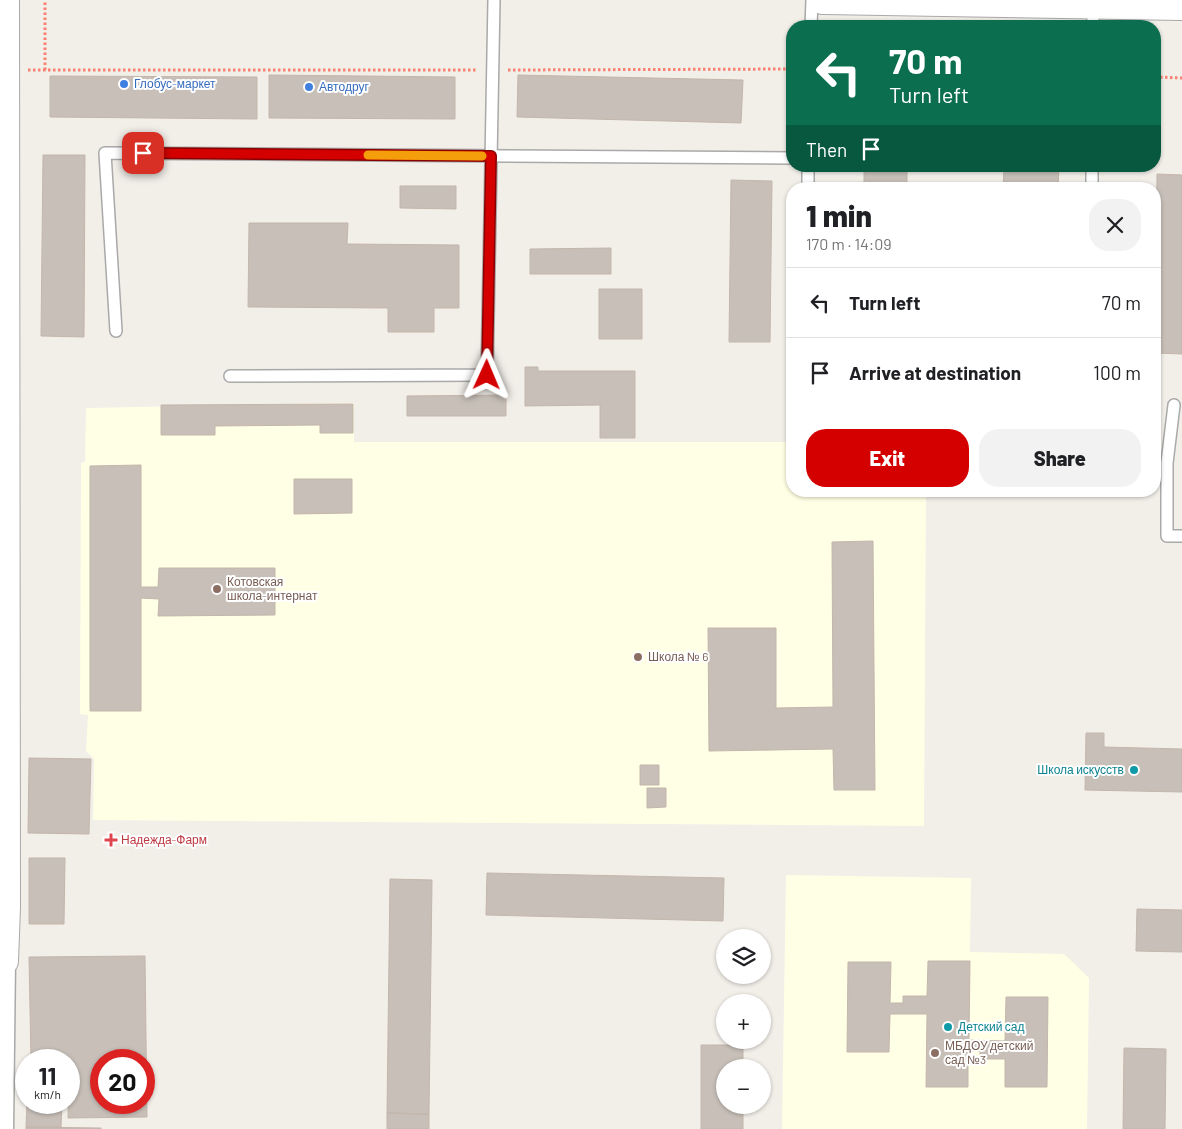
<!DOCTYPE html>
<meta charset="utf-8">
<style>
:root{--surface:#fff;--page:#f2f2f2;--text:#202124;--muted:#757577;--line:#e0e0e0;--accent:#d40000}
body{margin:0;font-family:Barlow,sans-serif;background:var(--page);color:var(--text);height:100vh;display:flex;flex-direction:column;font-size:19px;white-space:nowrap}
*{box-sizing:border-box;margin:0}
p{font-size:16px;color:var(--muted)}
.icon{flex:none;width:28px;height:28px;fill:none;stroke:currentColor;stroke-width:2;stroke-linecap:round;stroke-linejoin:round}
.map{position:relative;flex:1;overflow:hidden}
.panel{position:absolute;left:786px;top:182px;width:375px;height:315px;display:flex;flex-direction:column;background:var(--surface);border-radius:20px;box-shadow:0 1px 4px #0004}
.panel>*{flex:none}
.top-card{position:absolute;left:786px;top:20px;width:375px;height:152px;border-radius:20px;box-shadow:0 1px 4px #0004;background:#0b6e4f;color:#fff;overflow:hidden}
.controls{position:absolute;left:716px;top:929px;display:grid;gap:10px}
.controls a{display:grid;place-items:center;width:55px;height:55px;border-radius:50%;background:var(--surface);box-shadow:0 1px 4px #0004;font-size:25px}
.speed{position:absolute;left:15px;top:1049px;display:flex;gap:10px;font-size:25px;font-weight:700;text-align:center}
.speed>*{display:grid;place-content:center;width:65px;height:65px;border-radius:50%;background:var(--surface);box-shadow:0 1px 4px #0004;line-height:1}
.speed small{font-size:12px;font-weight:400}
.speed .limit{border:8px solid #d22;background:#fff;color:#111}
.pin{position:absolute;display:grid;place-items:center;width:42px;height:42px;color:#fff;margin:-21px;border-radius:10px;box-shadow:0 2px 8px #0006}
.me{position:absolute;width:55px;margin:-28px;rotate:1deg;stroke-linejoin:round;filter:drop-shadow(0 0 4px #0008)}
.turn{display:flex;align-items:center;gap:18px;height:105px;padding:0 20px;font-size:22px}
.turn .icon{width:65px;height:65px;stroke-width:2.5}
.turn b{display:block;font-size:35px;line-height:42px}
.then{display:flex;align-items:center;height:48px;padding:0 20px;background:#0003;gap:10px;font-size:19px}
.round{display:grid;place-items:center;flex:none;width:52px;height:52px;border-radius:20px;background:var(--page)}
.headline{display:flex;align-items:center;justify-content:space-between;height:85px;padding:0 20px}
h1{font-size:30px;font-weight:800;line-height:38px}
.primary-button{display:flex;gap:10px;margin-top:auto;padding:10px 20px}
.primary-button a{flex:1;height:58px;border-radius:20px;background:var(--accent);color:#fff;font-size:20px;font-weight:800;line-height:58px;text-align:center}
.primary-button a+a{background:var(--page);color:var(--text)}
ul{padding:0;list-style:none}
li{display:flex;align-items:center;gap:15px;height:70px;padding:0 20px;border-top:1px solid var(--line)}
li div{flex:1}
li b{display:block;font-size:19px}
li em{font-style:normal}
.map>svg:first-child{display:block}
.education{fill:#ffffe5}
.building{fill:#c7bfb8;stroke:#c4b6ab;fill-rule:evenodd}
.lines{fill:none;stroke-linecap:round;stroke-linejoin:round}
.service-casing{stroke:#a9a9a9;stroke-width:14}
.minor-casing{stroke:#a9a9a9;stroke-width:25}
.tertiary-casing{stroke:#a9a9a9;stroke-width:30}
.path{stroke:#fa8072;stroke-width:3;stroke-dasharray:2.5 2.5;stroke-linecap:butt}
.service{stroke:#fff;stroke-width:11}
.minor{stroke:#fff;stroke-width:22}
.tertiary{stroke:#fff;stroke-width:28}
.route-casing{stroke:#8a0000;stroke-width:12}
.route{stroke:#d40000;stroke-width:9}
.slow{stroke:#f59e0b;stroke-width:9}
.shop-dot{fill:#3f7fe0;stroke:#fff;stroke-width:2}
.education-dot{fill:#8d6e63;stroke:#fff;stroke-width:2}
.culture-dot{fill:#0f9aa8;stroke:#fff;stroke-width:2}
.health-dot{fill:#e0444e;stroke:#fff;stroke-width:2}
.labels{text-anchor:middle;stroke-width:4;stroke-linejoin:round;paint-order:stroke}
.shop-label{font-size:12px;fill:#366cbe;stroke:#fff;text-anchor:start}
.education-label{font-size:12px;fill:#785e54;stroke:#fff;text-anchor:start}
.culture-label{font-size:12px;fill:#0d838f;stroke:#fff;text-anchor:end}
.health-label{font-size:12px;fill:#be3a42;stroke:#fff;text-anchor:start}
</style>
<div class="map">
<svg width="1182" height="1129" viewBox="0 0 1182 1129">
<rect width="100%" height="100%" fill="#f2efe9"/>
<path class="education" d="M354,403V442H792V491H926L924,826L93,820L94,759L86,751L88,715L80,714L81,463L85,462L86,408Z
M786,875L971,878L970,952L1064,954L1089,978L1087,1129H782Z"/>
<path class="building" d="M269,75L455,77V119L269,118Z
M518,75L743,80L741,123L517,117Z
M50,76L257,77V119L50,117Z
M43,155H85L84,337L41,336Z
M864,166H907V189H864Z
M1004,166H1059L1058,189H1003Z
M1157,174L1182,175V354L1155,353Z
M731,180L772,181L770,342H729Z
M400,186H456V209L400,208Z
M249,223H348L347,244L459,245V308H434V332H388V308L248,307Z
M611,248V274H530V249Z
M599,289H642V339H599Z
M525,367H538V371H635V438H600V405L525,406Z
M506,395V416H407V396Z
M353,404V433H320V425L215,426V435H161V405Z
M141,465V587H158L159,568H275V615L158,616L159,599L141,598V711H90V466Z
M294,479H352V513L294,514Z
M873,541L875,790H834L833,749L709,751L708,628H776V708L833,707L832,542Z
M1086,733H1104V747L1182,749V792L1085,790Z
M29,758L91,759L89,834L28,833Z
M640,765H659V785H640Z
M647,788H666V807L647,808Z
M29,858H65L64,924H29Z
M487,873L724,878L723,921L486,915Z
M390,879L432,880L429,1114L387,1113Z
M1137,909L1182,910V952L1136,951Z
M145,956L147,1117L68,1118L69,1060H31L29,957ZM101,1060H144V1102H101Z
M928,961H970L969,1040L1005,1041L1006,997H1048L1047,1087H1005V1059H980V1051H968V1087H926L927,1014H890L889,1052H847L848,962H891L890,1003H903V996H927Z
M701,1045H743V1068H725V1105H743V1129H701Z
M1124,1048L1166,1049L1165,1129H1123Z
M27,1102H62L61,1127H26Z
M387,1113L429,1114V1129H387Z
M26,1127L101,1128V1129H26Z"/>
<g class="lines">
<g class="service-casing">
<path id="service" d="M811,26L812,0
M1093,26V4
M808,189V166
M1092,189V166
M116,331L105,153L792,158
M230,376L487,375L494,0
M1174,405L1167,463V536H1182"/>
</g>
<g class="minor-casing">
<path id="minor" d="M2,1129L4,961"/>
</g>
<g class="tertiary-casing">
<path id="tertiary" d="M823,0L1182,6
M0,961H4L6,907L5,0"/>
</g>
<path class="path" d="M28,70H477
M45,70V0
M508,70L792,69
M1155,77L1182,78"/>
<use href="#service" class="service"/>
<use href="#minor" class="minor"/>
<use href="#tertiary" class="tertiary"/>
</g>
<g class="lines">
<g class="route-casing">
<path id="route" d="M143,153L491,156L487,375"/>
</g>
<use href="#route" class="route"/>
<path class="slow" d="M368,155L482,156"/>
</g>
<g class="shop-dot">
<circle cx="124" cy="84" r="5"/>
<circle cx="309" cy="87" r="5"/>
</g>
<g class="education-dot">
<circle cx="217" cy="589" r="5"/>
<circle cx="638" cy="657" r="5"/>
<circle cx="935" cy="1053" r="5"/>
</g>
<g class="culture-dot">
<circle cx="1134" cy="770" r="5"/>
<circle cx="948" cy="1027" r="5"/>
</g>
<path class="health-dot" d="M108.5 832.5h5v5h5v5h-5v5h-5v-5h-5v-5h5z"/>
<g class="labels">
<g class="shop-label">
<text x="134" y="88">Глобус-маркет</text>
<text x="319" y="91">Автодруг</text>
</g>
<g class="education-label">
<text x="227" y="586">Котовская<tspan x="227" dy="14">школа-интернат</tspan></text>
<text x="648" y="661">Школа № 6</text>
<text x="945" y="1050">МБДОУ детский<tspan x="945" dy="14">сад №3</tspan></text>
</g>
<g class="culture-label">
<text x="1124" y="774">Школа искусств</text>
<text x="958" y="1031" text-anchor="start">Детский сад</text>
</g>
<g class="health-label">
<text x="121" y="844">Надежда-Фарм</text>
</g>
</g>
</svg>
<div class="controls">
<a><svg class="icon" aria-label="layers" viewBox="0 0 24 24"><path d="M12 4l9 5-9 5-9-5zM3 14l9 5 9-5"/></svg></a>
<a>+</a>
<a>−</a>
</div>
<div class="speed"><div>11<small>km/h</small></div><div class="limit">20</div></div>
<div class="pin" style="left:143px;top:153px;background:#d93025"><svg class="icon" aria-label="arrive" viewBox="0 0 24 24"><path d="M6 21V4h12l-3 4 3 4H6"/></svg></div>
<svg class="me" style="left:487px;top:375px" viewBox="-20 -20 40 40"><path d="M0-17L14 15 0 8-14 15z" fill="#d40000" stroke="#fff" stroke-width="4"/></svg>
<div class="top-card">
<div class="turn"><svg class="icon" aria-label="left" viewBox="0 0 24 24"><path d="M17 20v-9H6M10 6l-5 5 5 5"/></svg><div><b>70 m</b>Turn left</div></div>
<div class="then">Then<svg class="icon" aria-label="arrive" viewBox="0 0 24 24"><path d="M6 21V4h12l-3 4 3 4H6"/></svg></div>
</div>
<section class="panel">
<div class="headline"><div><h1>1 min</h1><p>170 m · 14:09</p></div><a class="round"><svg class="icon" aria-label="close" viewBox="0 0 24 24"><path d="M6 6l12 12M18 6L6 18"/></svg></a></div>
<ul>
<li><svg class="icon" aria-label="left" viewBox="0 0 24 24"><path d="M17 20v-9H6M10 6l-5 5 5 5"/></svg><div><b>Turn left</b></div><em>70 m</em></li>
<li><svg class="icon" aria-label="arrive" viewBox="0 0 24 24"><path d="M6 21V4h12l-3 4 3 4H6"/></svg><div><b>Arrive at destination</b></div><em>100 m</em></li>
</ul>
<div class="primary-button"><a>Exit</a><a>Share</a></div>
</section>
</div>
